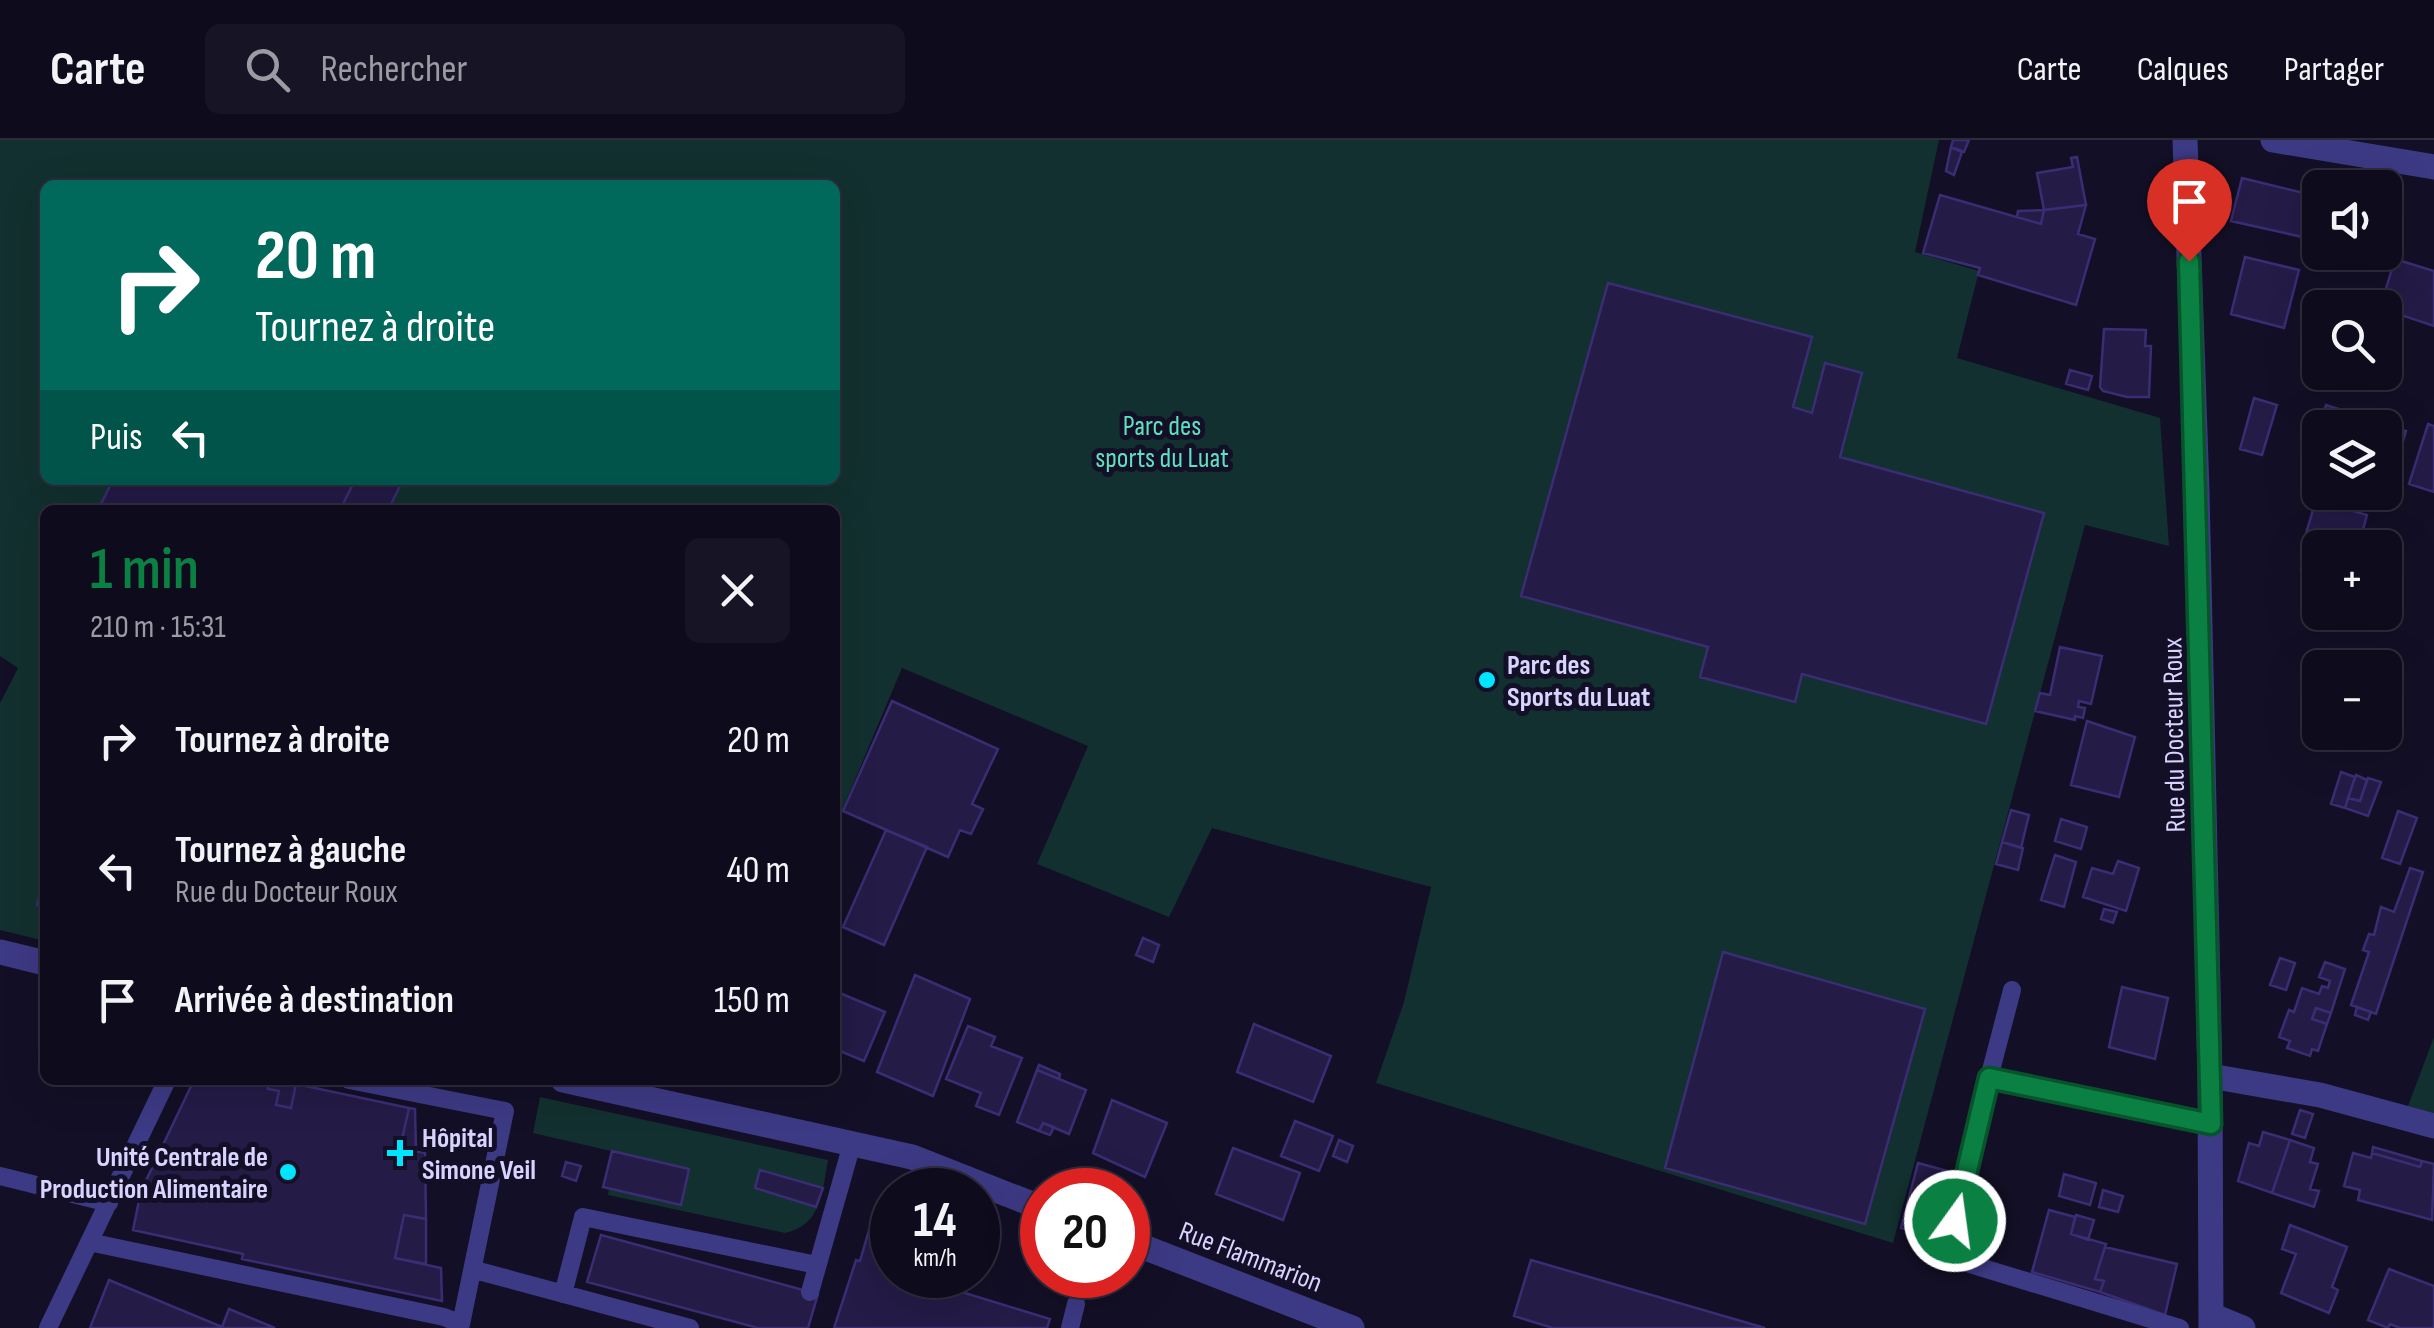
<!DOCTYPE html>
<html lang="fr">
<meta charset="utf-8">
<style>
:root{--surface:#0e0b1c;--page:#171425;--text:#f1f3f6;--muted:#9b9ba3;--line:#2e2b3b;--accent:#0b8043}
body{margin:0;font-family:"Sofia Sans Condensed",sans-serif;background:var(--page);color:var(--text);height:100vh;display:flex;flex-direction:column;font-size:38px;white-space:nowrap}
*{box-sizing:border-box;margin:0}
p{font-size:32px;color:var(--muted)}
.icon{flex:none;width:55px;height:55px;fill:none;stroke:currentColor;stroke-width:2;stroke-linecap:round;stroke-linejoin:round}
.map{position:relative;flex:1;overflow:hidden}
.sheet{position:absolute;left:40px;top:365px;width:800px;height:580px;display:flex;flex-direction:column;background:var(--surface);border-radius:15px;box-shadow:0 10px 40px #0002,0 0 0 2px var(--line)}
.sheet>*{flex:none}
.banner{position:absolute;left:40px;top:40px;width:800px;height:305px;border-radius:15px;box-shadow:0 10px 40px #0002,0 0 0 2px var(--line);background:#00695c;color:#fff;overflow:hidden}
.fabs{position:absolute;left:2302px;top:30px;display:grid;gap:20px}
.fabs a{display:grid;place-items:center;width:100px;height:100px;border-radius:15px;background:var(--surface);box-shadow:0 10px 40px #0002,0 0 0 2px var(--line);font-size:50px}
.speed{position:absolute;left:870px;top:1028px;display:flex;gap:20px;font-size:50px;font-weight:700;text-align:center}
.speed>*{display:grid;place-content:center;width:130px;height:130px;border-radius:50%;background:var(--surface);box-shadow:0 10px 40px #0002,0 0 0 2px var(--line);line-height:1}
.speed small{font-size:25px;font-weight:400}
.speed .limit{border:15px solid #d22;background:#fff;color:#111}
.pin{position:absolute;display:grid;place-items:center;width:85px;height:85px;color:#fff;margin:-102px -42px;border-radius:50% 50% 50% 0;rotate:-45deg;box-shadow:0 0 10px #0007}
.pin .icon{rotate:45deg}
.me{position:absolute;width:110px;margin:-55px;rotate:14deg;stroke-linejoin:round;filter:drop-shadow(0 0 8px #0008)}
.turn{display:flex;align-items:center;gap:35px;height:210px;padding:0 50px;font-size:45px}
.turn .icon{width:130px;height:130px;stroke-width:2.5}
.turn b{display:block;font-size:70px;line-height:85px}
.then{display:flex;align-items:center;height:95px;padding:0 50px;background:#0003;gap:20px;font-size:38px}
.round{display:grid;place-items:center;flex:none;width:105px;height:105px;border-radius:15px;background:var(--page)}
.head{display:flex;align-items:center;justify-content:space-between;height:170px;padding:0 50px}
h1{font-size:60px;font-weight:600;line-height:75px;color:var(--accent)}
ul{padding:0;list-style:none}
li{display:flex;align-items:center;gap:30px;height:130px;padding:0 50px}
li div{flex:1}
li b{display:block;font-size:38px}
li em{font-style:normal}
header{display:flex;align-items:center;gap:60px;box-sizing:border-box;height:140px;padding:0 50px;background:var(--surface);border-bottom:2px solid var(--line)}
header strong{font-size:48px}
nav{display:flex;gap:55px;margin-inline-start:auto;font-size:35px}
.search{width:700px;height:90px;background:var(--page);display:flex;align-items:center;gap:25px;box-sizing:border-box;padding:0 35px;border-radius:15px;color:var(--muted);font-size:38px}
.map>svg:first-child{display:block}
.green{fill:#12302f;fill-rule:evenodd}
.building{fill:#241b47;stroke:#3b2d73;stroke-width:2.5}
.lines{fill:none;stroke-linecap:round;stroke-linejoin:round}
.lane{stroke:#3d3a85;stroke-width:18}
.street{stroke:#3d3a85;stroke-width:25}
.route-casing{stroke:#07532c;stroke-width:25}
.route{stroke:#0b8043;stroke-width:18}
.poi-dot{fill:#00e5ff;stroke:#130f26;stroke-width:4}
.labels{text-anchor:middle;stroke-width:10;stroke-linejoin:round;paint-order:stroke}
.park-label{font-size:28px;fill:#5fe0c0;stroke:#130f26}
.poi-label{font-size:28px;font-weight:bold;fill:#d9d4ff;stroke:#130f26;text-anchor:start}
.street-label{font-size:28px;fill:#d9d4ff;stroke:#130f26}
</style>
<header>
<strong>Carte</strong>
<div class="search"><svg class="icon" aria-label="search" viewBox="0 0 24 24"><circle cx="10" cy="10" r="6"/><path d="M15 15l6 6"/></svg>Rechercher</div>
<nav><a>Carte</a><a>Calques</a><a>Partager</a></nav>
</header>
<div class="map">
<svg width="2434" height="1188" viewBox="0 0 2434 1188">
<rect width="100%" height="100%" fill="#130f26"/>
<path class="green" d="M0,0H1939L1915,112L1979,131L1957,218L2160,278L2169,406L2085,385L1893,1103L1376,943L1404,862L1431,747L1212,688L1169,777L1037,724L1088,606L902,528L835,687V370H45V801L0,790V563L18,528L0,516ZM45,45H835V340H45Z
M2434,897V973L2408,966Z
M540,957L828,1020C822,1052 822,1085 785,1093L608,1055L609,1048L603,1047L611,1011L533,993Z"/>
<path class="building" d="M1953,0H1969L1964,12L1951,7Z
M1951,7L1962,12L1954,35L1946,31Z
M2077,17L2086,65L2044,70L2037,33L2073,27L2071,18Z
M2242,38L2320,57V101L2231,81Z
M1940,55L2041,84L2044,70L2086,65L2078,94L2095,99L2076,165L1978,135L1980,128L1923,113Z
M2044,70L2041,84L2017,77L2018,71Z
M2245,117L2299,130L2284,188L2231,174Z
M2395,119L2434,131V186L2380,168Z
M1608,143L1812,197L1793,267L1812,273L1825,223L1862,233L1840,317L2044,373L1986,584L1802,534L1795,562L1700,537L1708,507L1521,456Z
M2104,189L2146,190L2145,206H2151L2149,257H2127L2103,251L2100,247Z
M2070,230L2092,236L2088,250L2066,244Z
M2254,258L2277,265L2262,315L2240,309Z
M2326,265L2406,291L2392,338L2385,336V288H2320V316L2312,313Z
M2428,284L2434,286V352L2409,344Z
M113,340H355L340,370H98Z
M355,340H403L388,370H340Z
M2316,360L2367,375L2358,408H2320V455L2303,450L2314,411L2302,407Z
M2308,409L2314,411L2308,432L2301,430Z
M2060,507L2102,516L2091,564L2079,561L2078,567L2085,568L2083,578L2075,576V580L2035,571L2040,553L2050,555Z
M892,561L998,609L972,664L983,669L971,694L960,690L948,717L843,671Z
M2087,581L2135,597L2119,657L2071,645Z
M2341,632L2355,637L2345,668L2331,664Z
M2356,635L2367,640L2360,661L2348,658Z
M2368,638L2381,642L2368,676L2345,668L2348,658L2360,661Z
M2011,670L2029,675L2021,708L2002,702Z
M2398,671L2417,678L2400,724L2382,718Z
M2061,679L2087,687L2081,709L2055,701Z
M886,690L927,707L884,805L843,787Z
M2002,702L2023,708L2018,730L1996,724Z
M2055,715L2076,722L2064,767L2041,760Z
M2118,721L2139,728L2126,771L2083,757L2092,728L2113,734Z
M2410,728L2423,732L2376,874L2351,865L2369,812L2363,810L2369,794L2374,795L2381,767L2394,772Z
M45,730V767L37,765Z
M2104,769L2117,772L2113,783L2101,779Z
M1143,798L1159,805L1153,822L1136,815Z
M1723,812L1925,869L1865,1084L1665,1028Z
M2280,818L2295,823L2286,850L2270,845Z
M2325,822L2345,829L2331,873L2316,868L2312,879L2327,884L2318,911L2312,909L2310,916L2287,908L2290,901L2279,897L2289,870L2294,872L2302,848L2319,854L2322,846L2328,848L2330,841L2319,837Z
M915,835L970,859L933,956L877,932Z
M2122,847L2168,858L2155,919L2109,907Z
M835,851L885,872L864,921L835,909Z
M2357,867L2371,872L2368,880L2355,875Z
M2316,868L2331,873L2327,884L2312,879Z
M1254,884L1331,916L1313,962L1237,932Z
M968,886L995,897L991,906L1022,918L999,975L976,966L981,953L946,939Z
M1039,925L1060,934L1059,939L1037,930Z
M1037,930L1086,950L1069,994L1043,983L1039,991L1017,982Z
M194,940H267L268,949L279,951L276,965L291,968L296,944L409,968L400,1008L425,1013L426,1079L404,1075L395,1118L441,1128L442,1161L242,1119L243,1114L133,1090L141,1051Z
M267,940L296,944L291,968L276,965L279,951L268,949Z
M1112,960L1167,983L1145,1037L1093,1013Z
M409,968L415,969L416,1011L400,1008Z
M2300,970L2313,974L2305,998L2292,994Z
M1295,981L1333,996L1319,1031L1281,1016Z
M1043,983L1054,987L1050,995L1039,991Z
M2263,992L2290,1000L2272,1053L2238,1041L2249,1003L2259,1006Z
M1339,1000L1353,1006L1347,1022L1333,1016Z
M2290,1000L2314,1008L2310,1022L2318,1024L2310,1049L2319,1051L2314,1067L2272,1053Z
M2373,1007L2422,1021L2420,1027L2372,1013Z
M1233,1008L1300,1033L1283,1080L1216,1054Z
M612,1011L689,1029L681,1065L603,1047Z
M2353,1013L2371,1018L2372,1013L2420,1027L2422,1021L2434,1024L2432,1080L2358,1060L2360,1050L2344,1046Z
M566,1022L581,1026L576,1041L562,1036Z
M1918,1023L1951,1032L1933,1097L1901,1088Z
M760,1030L823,1048L816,1067L755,1048Z
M2064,1034L2096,1043L2090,1065L2059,1056Z
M2103,1050L2123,1056L2118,1072L2099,1067Z
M2049,1070L2075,1077L2071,1094L2106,1104L2095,1139L2104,1141L2100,1152L2032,1132Z
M404,1075L426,1079V1124L395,1118Z
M2076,1075L2094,1080L2088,1100L2071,1094Z
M2290,1085L2347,1107L2332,1147L2338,1150L2329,1173L2281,1153L2296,1114L2282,1109Z
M869,1090L892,1097V1135H959L955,1150L1050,1179L1047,1188H834L856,1120L860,1121Z
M601,1095L818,1154L808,1188H758L587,1142Z
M2105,1107L2177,1124L2165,1175L2100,1152L2104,1141L2095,1139Z
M1531,1120L1765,1188H1553L1514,1176Z
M2389,1129L2434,1146V1188H2400L2390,1184L2388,1188L2368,1180Z
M109,1140L222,1187L229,1169L275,1188H90Z"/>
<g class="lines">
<path class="lane" d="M1989,938L2012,850
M0,1036L109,1063
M89,1102L444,1177L461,1184L505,971L349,940
M475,1130L690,1188
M810,1152L852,1004
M563,1154L583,1077L817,1125
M48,1188L167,940
M1070,1188L1076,1164
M2180,1188L1947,1117L1989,938L2211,984"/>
<path class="street" d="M2185,0L2197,351L2210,936L2211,1188
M2273,0L2434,27
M0,812L45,823
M2210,936L2320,955L2434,986
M563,940L912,1017L1042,1068
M1128,1101L1352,1188
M2211,1175L2243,1188"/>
</g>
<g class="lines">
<g class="route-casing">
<path id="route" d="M1955,1081L1989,938L2211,984L2189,121"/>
</g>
<use href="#route" class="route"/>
</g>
<g class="poi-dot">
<circle cx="1487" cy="540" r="10"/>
<path d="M395 998h10v10h10v10h-10v10h-10v-10h-10v-10h10z"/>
<circle cx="288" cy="1032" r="10"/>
</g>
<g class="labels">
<g class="park-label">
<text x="1162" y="295">Parc des<tspan x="1162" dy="32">sports du Luat</tspan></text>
</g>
<g class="poi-label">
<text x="1507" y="534">Parc des<tspan x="1507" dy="32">Sports du Luat</tspan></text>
<text x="422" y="1007">Hôpital<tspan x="422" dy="32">Simone Veil</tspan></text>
<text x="268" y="1026" text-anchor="end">Unité Centrale de<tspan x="268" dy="32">Production Alimentaire</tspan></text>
</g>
<g class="street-label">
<text transform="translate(2173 595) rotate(-91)" y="10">Rue du Docteur Roux</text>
<text transform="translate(1251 1116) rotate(21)" y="10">Rue Flammarion</text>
</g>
</g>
</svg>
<div class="fabs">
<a><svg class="icon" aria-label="sound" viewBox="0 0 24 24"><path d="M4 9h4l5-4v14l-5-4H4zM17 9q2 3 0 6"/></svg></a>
<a><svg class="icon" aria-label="search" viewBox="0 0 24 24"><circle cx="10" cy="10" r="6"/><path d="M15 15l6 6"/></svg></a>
<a><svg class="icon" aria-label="layers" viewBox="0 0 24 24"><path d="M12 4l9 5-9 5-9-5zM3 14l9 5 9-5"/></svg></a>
<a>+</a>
<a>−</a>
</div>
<div class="speed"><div>14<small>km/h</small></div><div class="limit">20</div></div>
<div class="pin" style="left:2189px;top:121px;background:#d93025"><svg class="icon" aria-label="arrive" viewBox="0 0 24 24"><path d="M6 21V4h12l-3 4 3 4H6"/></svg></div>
<svg class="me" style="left:1955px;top:1081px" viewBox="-20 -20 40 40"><circle r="17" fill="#0b8043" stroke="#fff" stroke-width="3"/><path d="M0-11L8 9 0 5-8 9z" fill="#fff"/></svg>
<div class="banner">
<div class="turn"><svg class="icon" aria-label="right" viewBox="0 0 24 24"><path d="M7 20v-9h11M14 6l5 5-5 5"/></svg><div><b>20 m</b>Tournez à droite</div></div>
<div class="then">Puis<svg class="icon" aria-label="left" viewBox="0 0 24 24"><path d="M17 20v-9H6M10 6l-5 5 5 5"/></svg></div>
</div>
<section class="sheet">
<div class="head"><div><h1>1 min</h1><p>210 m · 15:31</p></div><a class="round"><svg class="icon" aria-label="close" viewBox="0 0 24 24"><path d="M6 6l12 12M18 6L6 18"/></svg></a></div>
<ul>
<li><svg class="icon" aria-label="right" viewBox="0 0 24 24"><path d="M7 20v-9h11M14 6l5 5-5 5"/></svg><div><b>Tournez à droite</b></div><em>20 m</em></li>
<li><svg class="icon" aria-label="left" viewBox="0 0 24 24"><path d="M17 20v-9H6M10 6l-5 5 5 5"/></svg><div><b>Tournez à gauche</b><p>Rue du Docteur Roux</p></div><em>40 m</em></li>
<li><svg class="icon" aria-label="arrive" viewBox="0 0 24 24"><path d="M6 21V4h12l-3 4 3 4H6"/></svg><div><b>Arrivée à destination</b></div><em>150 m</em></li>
</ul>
</section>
</div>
